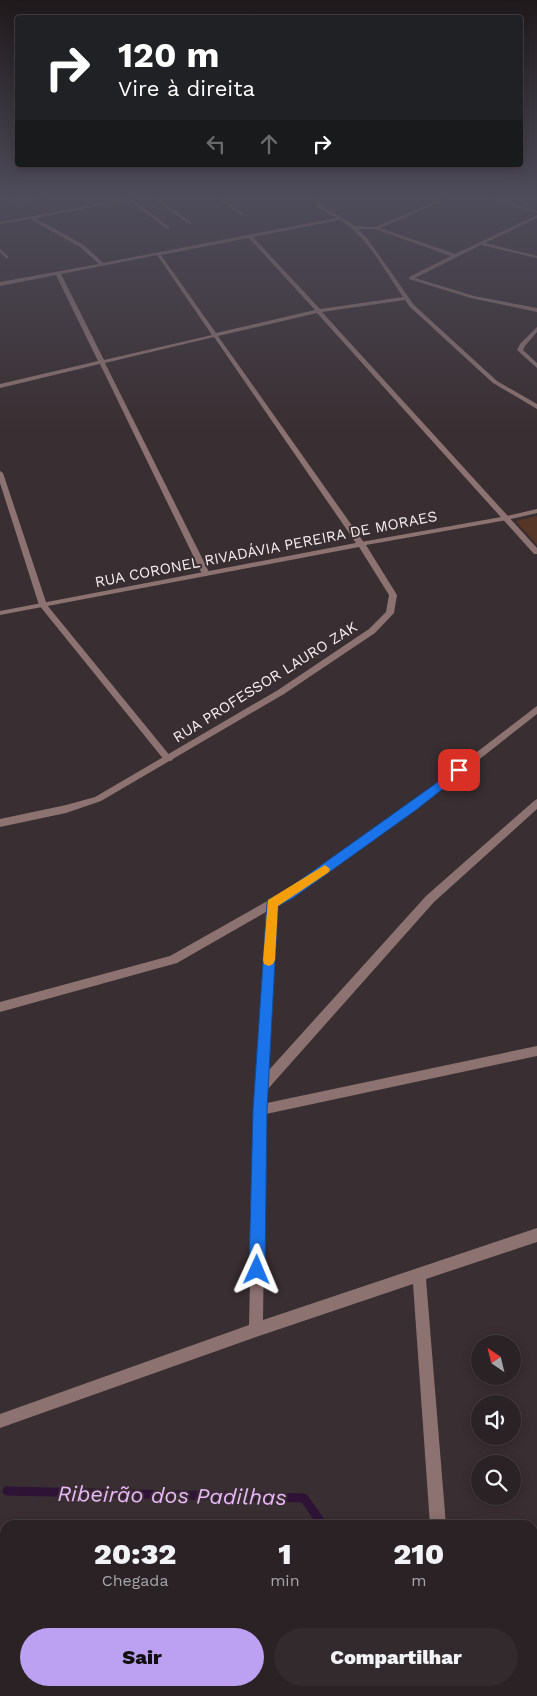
<!DOCTYPE html>
<html lang="pt">
<meta charset="utf-8">
<style>
:root{--surface:#2b2225;--page:#332a2d;--text:#f1f3f6;--muted:#a6a4a7;--line:#473f42;--accent:#bca0f2}
body{margin:0;font-family:"Work Sans",sans-serif;background:var(--page);color:var(--text);height:100vh;display:flex;flex-direction:column;font-size:19px;white-space:nowrap}
*{box-sizing:border-box;margin:0}
p{font-size:16px;color:var(--muted)}
.icon{flex:none;width:28px;height:28px;fill:none;stroke:currentColor;stroke-width:2;stroke-linecap:round;stroke-linejoin:round}
.map{position:relative;flex:1;overflow:hidden}
.side{position:absolute;left:0px;top:1520px;width:538px;height:176px;display:flex;flex-direction:column;background:var(--surface);border-radius:15px 15px 0 0;box-shadow:0 2px 12px #0003,0 0 0 1px var(--line)}
.side>*{flex:none}
.banner{position:absolute;left:15px;top:15px;width:508px;height:152px;border-radius:5px;box-shadow:0 2px 12px #0003,0 0 0 1px var(--line);background:#202124;color:#fff;overflow:hidden}
.needle{width:32px;rotate:325deg}
.tools{position:absolute;left:471px;top:1335px;display:grid;gap:10px}
.tools a{display:grid;place-items:center;width:50px;height:50px;border-radius:50%;background:var(--surface);box-shadow:0 2px 12px #0003,0 0 0 1px var(--line);font-size:25px}
.pin{position:absolute;display:grid;place-items:center;width:42px;height:42px;color:#fff;margin:-21px;border-radius:10px;box-shadow:0 2px 8px #0006}
.me{position:absolute;width:55px;margin:-28px;rotate:1deg;stroke-linejoin:round;filter:drop-shadow(0 0 4px #0008)}
.turn{display:flex;align-items:center;gap:18px;height:105px;padding:0 20px;font-size:22px}
.turn .icon{width:65px;height:65px;stroke-width:2.5}
.turn b{display:block;font-size:35px;line-height:42px}
.lanes{display:flex;align-items:center;height:48px;padding:0 20px;background:#0003;justify-content:center;gap:25px;direction:ltr}
.lanes .off{opacity:.35}
.eta{display:flex;justify-content:space-evenly;align-items:center;height:85px;text-align:center}
.eta b{font-size:30px;font-weight:800;line-height:35px}
.button{display:flex;gap:10px;margin-top:auto;padding:10px 20px}
.button a{flex:1;height:58px;border-radius:30px;background:var(--accent);color:#111;font-size:20px;font-weight:800;line-height:58px;text-align:center}
.button a+a{background:var(--page);color:var(--text)}
.map>svg:first-child{display:block}
.green{fill:#553627}
.lines{fill:none;stroke-linecap:round;stroke-linejoin:round}
.stream{stroke:#2e1336;stroke-width:9}
.path{stroke:#867d7f;stroke-width:5;stroke-dasharray:8 4;stroke-linecap:butt}
.service{fill:#8c7270;fill-rule:evenodd}
.minor{fill:#8c7270;fill-rule:evenodd}
.tertiary{fill:#8c7270;fill-rule:evenodd}
.route{fill:#1a73e8;stroke:#114b97}
.slow{fill:#f59e0b}
.labels{text-anchor:middle;stroke-width:4;stroke-linejoin:round;paint-order:stroke}
.far-street-label{font-size:15px;fill:#f6eff1;stroke:#392e31}
.near-water-label{font-size:22px;font-style:italic;fill:#e9b8f8;stroke:#392e31}
</style>
<div class="map">
<svg width="537" height="1696" viewBox="0 0 537 1696">
<rect width="100%" height="100%" fill="#392e31"/>
<path class="green" d="M537,516V545L516,521Z"/>
<g class="lines">
<path class="stream" d="M7,1491L304,1498L323,1525
M496,1691L502,1696"/>
<path class="path" d="M452,1691V1696"/>
<path class="service" d="M157,198L191,222V224H189L152,198Z
M222,198L243,213V215H241L217,198Z
M130,199H132L169,227V229H167L130,201Z
M0,249L8,256V258H6L0,252Z"/>
<path class="minor" d="M7,198H12L16,203L40,198H52L15,205Z
M130,198H142L35,218L84,245L103,263L336,218L317,207L315,201L317,198H321L319,201L321,205L355,226L375,227L443,198H450L380,228L455,254L537,215V218L485,243L537,256V258L481,245L415,278L474,296L537,308V312L471,298L409,279V277L451,256L375,229H358L367,238L414,305L497,381L537,404V409L493,383L410,307L405,300L322,312L537,548V554H534L317,313L218,336L365,544L361,546H358L214,337L105,363L210,574L206,576H203L100,364L0,388V384L98,361L56,275L0,286V282L99,264L80,247L30,219L0,224V222ZM340,220C368,237 384,270 403,297L320,309L253,237ZM249,238L315,310L216,333L161,255ZM157,255L212,335L104,360L61,274Z
M486,198H494L537,211V213Z
M0,471L3,473L47,605L171,757L173,759L171,761H165L39,605L0,483Z
M537,706V714L415,810L293,897L277,906L268,1071L426,896L534,801L537,799V809L434,902L267,1090V1103L537,1046V1056L266,1114L263,1320L537,1228V1242L426,1279L446,1525H430L413,1284L256,1337L0,1428V1414L249,1325L254,1110L266,912L177,963L0,1012V1002L170,956L285,891L409,804Z"/>
<path class="tertiary" d="M537,327V332L525,346L523,350L537,363V368L517,350L520,344Z
M537,509V513L507,520L366,545L397,595L394,613L375,633L284,694L101,801L66,813L0,827V819L66,805L95,797L278,690L369,629L386,612L389,595L359,547L0,615V611L361,542L507,516Z"/>
</g>
<linearGradient id="sky" x2="0" y2="1"><stop stop-color="#1f191b"/><stop offset="0.45" stop-color="#4e4c5a"/><stop offset="1" stop-color="#4e4c5a" stop-opacity="0"/></linearGradient>
<rect width="537" height="436" fill="url(#sky)"/>
<path class="route" d="M459,767L463,768L464,770L463,773L416,810L293,898L278,906L267,1110L265,1270L263,1276L257,1278L252,1276L249,1270L253,1110L267,904L268,900L285,891Z"/>
<path class="slow" d="M325,865L330,869L329,872L278,906L275,960L273,964L269,966L264,964L263,960L268,900Z"/>
<g class="labels">
<g class="far-street-label">
<text transform="translate(266 549) rotate(-11)" y="5">RUA CORONEL RIVADÁVIA PEREIRA DE MORAES</text>
<text transform="translate(265 682) rotate(-32)" y="5">RUA PROFESSOR LAURO ZAK</text>
</g>
<g class="near-water-label">
<text transform="translate(172 1495) rotate(1)" y="8">Ribeirão dos Padilhas</text>
</g>
</g>
</svg>
<div class="tools">
<a><svg class="needle" viewBox="-14 -14 28 28"><path d="M0-13l5 13h-10z" fill="#e53935"/><path d="M0 13l5-13h-10z" fill="#a6a4a7"/></svg></a>
<a><svg class="icon" aria-label="sound" viewBox="0 0 24 24"><path d="M4 9h4l5-4v14l-5-4H4zM17 9q2 3 0 6"/></svg></a>
<a><svg class="icon" aria-label="search" viewBox="0 0 24 24"><circle cx="10" cy="10" r="6"/><path d="M15 15l6 6"/></svg></a>
</div>
<div class="pin" style="left:459px;top:770px;background:#d93025"><svg class="icon" aria-label="arrive" viewBox="0 0 24 24"><path d="M6 21V4h12l-3 4 3 4H6"/></svg></div>
<svg class="me" style="left:257px;top:1270px" viewBox="-20 -20 40 40"><path d="M0-17L14 15 0 8-14 15z" fill="#1a73e8" stroke="#fff" stroke-width="4"/></svg>
<div class="banner">
<div class="turn"><svg class="icon" aria-label="right" viewBox="0 0 24 24"><path d="M7 20v-9h11M14 6l5 5-5 5"/></svg><div><b>120 m</b>Vire à direita</div></div>
<div class="lanes"><svg class="icon off" aria-label="left" viewBox="0 0 24 24"><path d="M17 20v-9H6M10 6l-5 5 5 5"/></svg><svg class="icon off" aria-label="ahead" viewBox="0 0 24 24"><path d="M12 20V5M6 11l6-6 6 6"/></svg><svg class="icon" aria-label="right" viewBox="0 0 24 24"><path d="M7 20v-9h11M14 6l5 5-5 5"/></svg></div>
</div>
<section class="side">
<div class="eta">
<div><b>20:32</b><p>Chegada</p></div>
<div><b>1</b><p>min</p></div>
<div><b>210</b><p>m</p></div>
</div>
<div class="button"><a>Sair</a><a>Compartilhar</a></div>
</section>
</div>
